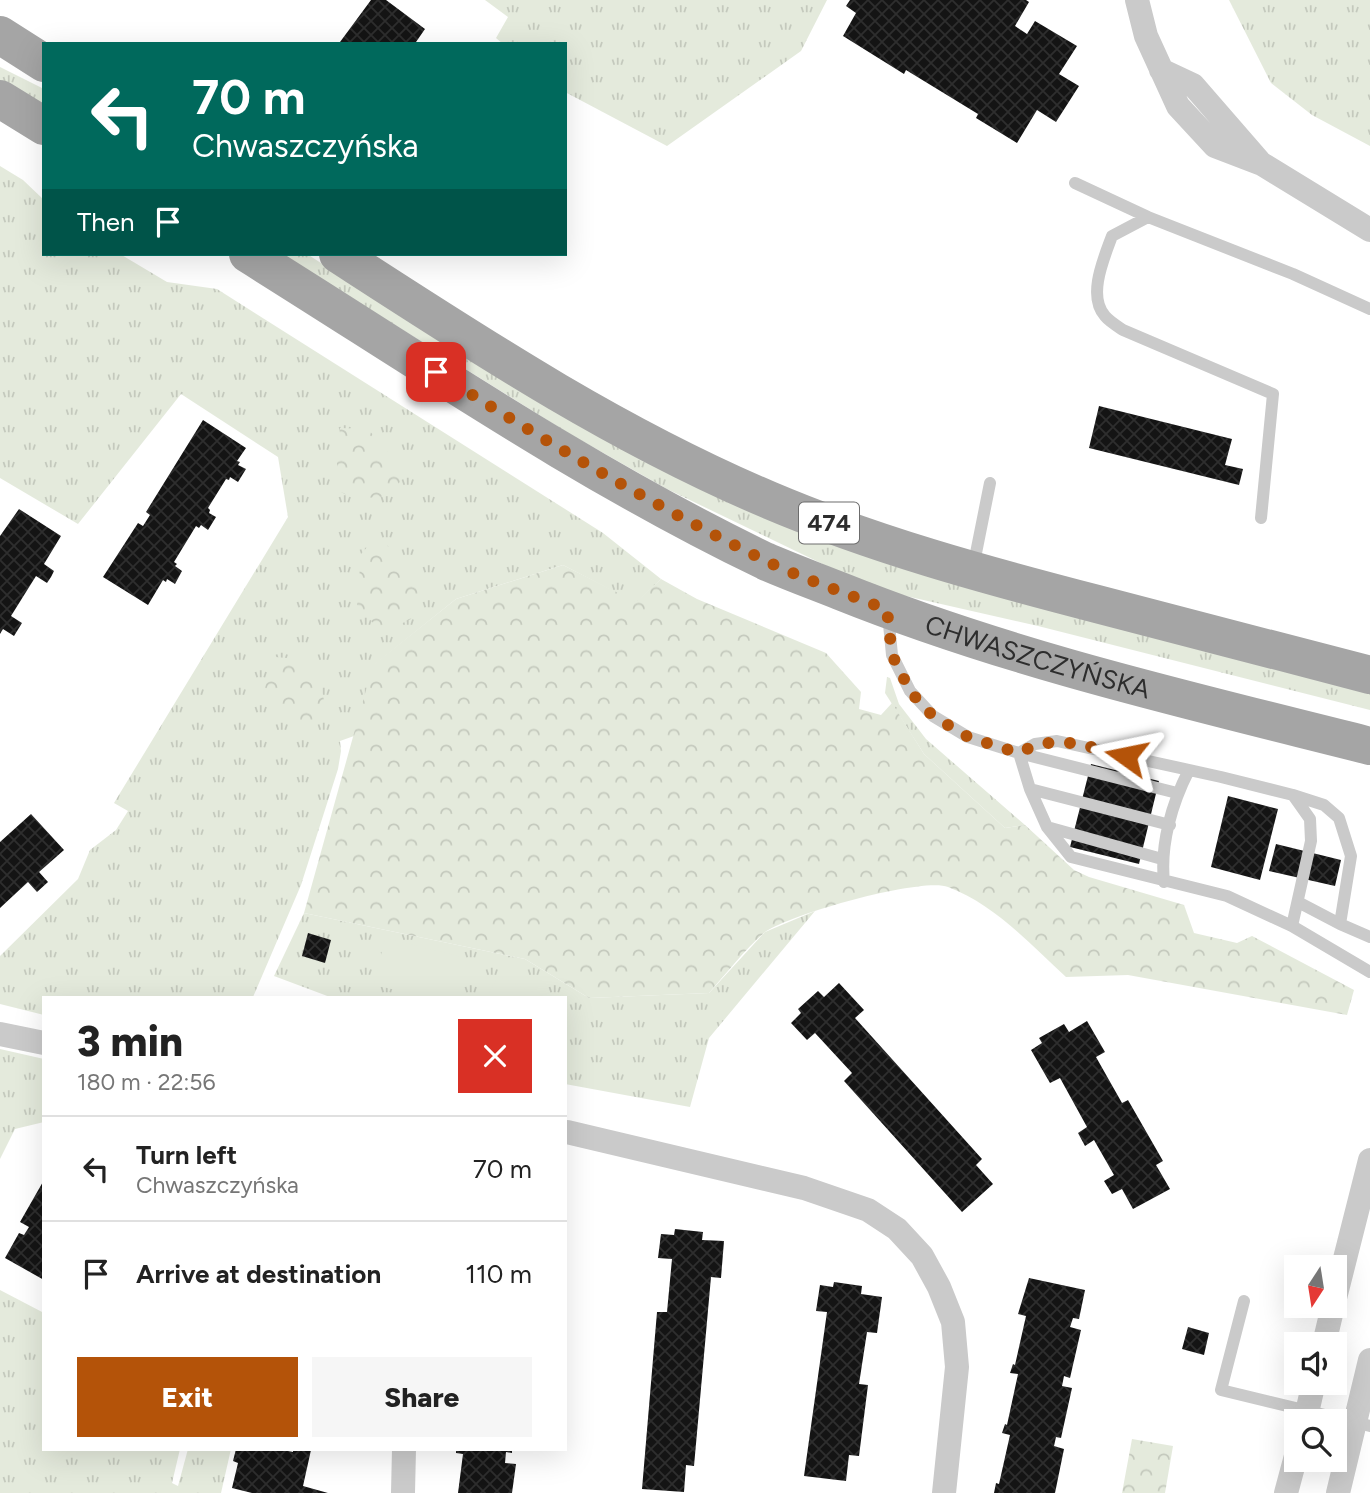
<!DOCTYPE html>
<meta charset="utf-8">
<style>
:root{--surface:#fff;--page:#f6f6f6;--text:#222;--muted:#767676;--line:#e0e0e0;--accent:#b45309}
body{margin:0;font-family:Figtree,sans-serif;background:var(--page);color:var(--text);height:100vh;display:flex;flex-direction:column;font-size:26px;white-space:nowrap}
*{box-sizing:border-box;margin:0}
p{font-size:23px;color:var(--muted)}
.icon{flex:none;width:38px;height:38px;fill:none;stroke:currentColor;stroke-width:2;stroke-linecap:round;stroke-linejoin:round}
.map{position:relative;flex:1;overflow:hidden}
.sheet{position:absolute;left:42px;top:996px;width:525px;height:455px;display:flex;flex-direction:column;background:var(--surface);border-radius:0px;box-shadow:0 7px 28px #0002}
.sheet>*{flex:none}
.top-card{position:absolute;left:42px;top:42px;width:525px;height:214px;border-radius:0px;box-shadow:0 7px 28px #0002;background:#00695c;color:#fff;overflow:hidden}
.needle{width:46px;rotate:192deg}
.buttons{position:absolute;left:1284px;top:1255px;display:grid;gap:14px}
.buttons a{display:grid;place-items:center;width:63px;height:63px;border-radius:0px;background:var(--surface);box-shadow:0 7px 28px #0002;font-size:35px}
.pin{position:absolute;display:grid;place-items:center;width:60px;height:60px;color:#fff;margin:-30px;border-radius:14px;box-shadow:0 4px 10px #0006}
.me{position:absolute;width:77px;margin:-38px;rotate:282deg;stroke-linejoin:round;filter:drop-shadow(0 0 5px #0008)}
.turn{display:flex;align-items:center;gap:24px;height:147px;padding:0 35px;font-size:32px}
.turn .icon{width:91px;height:91px;stroke-width:2.5}
.turn b{display:block;font-size:49px;line-height:60px}
.then{display:flex;align-items:center;height:66px;padding:0 35px;background:#0003;gap:14px;font-size:26px}
.round{display:grid;place-items:center;flex:none;width:74px;height:74px;border-radius:0px;background:var(--page)}
.overview{display:flex;align-items:center;justify-content:space-between;height:119px;padding:0 35px}
h1{font-size:42px;font-weight:800;line-height:52px}
.button{display:flex;gap:14px;margin-top:auto;padding:14px 35px}
.button a{flex:1;height:80px;border-radius:0px;background:var(--accent);color:#fff;font-size:28px;font-weight:800;line-height:80px;text-align:center}
.button a+a{background:var(--page);color:var(--text)}
ul{padding:0;list-style:none}
li{display:flex;align-items:center;gap:21px;height:105px;padding:0 35px;border-top:2px solid var(--line)}
li div{flex:1}
li b{display:block;font-size:26px}
li em{font-style:normal}
.map>svg:first-child{display:block}
.grass{fill:url(#grass-tufts)}
.forest{fill:url(#forest-crowns)}
.garden{fill:#e4eadc}
.building{fill:url(#building-cross-hatch)}
.lines{fill:none;stroke-linecap:round;stroke-linejoin:round}
.service{stroke:#cacaca;stroke-width:12}
.minor{stroke:#cacaca;stroke-width:24}
.primary{stroke:#a5a5a5;stroke-width:38}
.route{stroke:#b45309;stroke-width:12;stroke-dasharray:0 21.6}
.labels{text-anchor:middle;stroke-width:7;stroke-linejoin:round;paint-order:stroke}
.shield{fill:#fff;stroke:#6c6c6c;stroke-width:2}
.shield-label{font-size:24px;font-weight:bold;fill:#2d2d2d}
.street-label{font-size:26px;fill:#2d2d2d;stroke:#fff}
</style>
<div class="map">
<svg width="1370" height="1493" viewBox="0 0 1370 1493">
<defs>
<pattern id="grass-tufts" width="24" height="20" patternUnits="userSpaceOnUse" patternTransform="scale(1.75)"><rect width="24" height="20" fill="#e4eadc"/><path d="M3 7l-1-3M5 7V3M7 7l1-3M15 17l-1-3M17 17v-4M19 17l1-3" fill="none" stroke="#c4c9bd"/></pattern>
<pattern id="forest-crowns" width="20" height="18" patternUnits="userSpaceOnUse" patternTransform="scale(1.75)"><rect width="20" height="18" fill="#e4eadc"/><path d="M2 6a3 3 0 1 1 6 0M12 15a3 3 0 1 1 6 0" fill="none" stroke="#c4c9bd"/></pattern>
<pattern id="building-cross-hatch" width="8" height="8" patternUnits="userSpaceOnUse" patternTransform="scale(1.75)"><rect width="8" height="8" fill="#141414"/><path d="M0 0l8 8M0 8l8-8" fill="none" stroke="#2e2e2e"/></pattern>
</defs>
<rect width="100%" height="100%" fill="#fff"/>
<path class="grass" d="M485,0H827L801,51L667,146L565,92V44H503L496,38L508,17Z
M1229,0H1370V146L1312,115L1271,83Z
M0,67L44,89V108L0,81Z
M0,166L23,180L44,200V254H120L167,282L217,289L603,533L661,579L636,603L563,565L456,599L374,665L354,736L340,741L341,751L338,769L301,885L253,997L44,998V1015L0,1004V956L78,879L90,850L116,830L128,811L114,803L288,517L278,457L181,394L78,524L0,478Z
M281,254H307L467,357L1041,608L1370,693V710L1038,626L897,594L833,569L667,489L568,433Z
M887,677L890,678L899,704L926,739L1025,825L1005,828L924,754L885,693Z
M815,911L709,1038L690,1107L565,1084V998L330,997L274,976L304,913L525,959L589,998L709,993L765,932Z
M0,1049L44,1059V1122L15,1129L0,1159Z
M0,1290L44,1313V1449H180L172,1483L178,1486L188,1449H231L221,1493H0Z"/>
<path class="forest" d="M340,428L368,429L406,474L389,496L355,499L339,491L337,463Z
M378,535L422,583L411,619L382,633L357,605L361,554Z
M563,565L636,602L661,579L697,599L826,653L861,692L859,709L881,715L892,703L924,754L1005,828L1025,825L1074,870L1089,877L1184,905L1194,933L1237,943L1252,936L1354,990L1347,1015L1128,975L1066,977C1030,944 994,904 948,887C921,877 787,915 764,933C745,949 726,974 709,993L589,998L525,959L304,913L373,665L456,599Z
M275,657L300,659L319,681L329,719L301,724L260,702Z
M1132,1439L1173,1446L1165,1493H1122Z"/>
<path class="garden" d="M385,938L462,957L452,997H426L374,985Z
M498,976L544,997H487Z"/>
<path class="building" d="M371,0H386L425,29L416,42L418,44H342L340,42Z
M850,0H1026L1029,2L1015,26L1027,34L1035,21L1077,46L1059,74L1079,86L1056,122L1037,110L1017,143L976,118L978,114L906,70L904,74L843,36L856,13L846,6Z
M1099,406L1232,439L1225,465L1243,469L1239,485L1089,448Z
M203,420L246,448L237,461L240,462L238,465L246,469L238,482L230,477L229,480L226,479L208,508L210,510L209,513L216,517L208,530L201,525L199,528L196,526L174,562L177,564L175,566L182,571L175,584L167,579L166,582L163,580L148,605L103,577L138,523L143,526L150,515L146,512Z
M19,509L61,536L44,564L54,571L51,577L47,583L36,576L11,616L22,623L14,636L3,629L0,634V536Z
M1091,764L1159,781L1139,864L1070,847Z
M1228,796L1278,809L1260,880L1211,867Z
M31,814L64,850L39,872L48,882L37,892L28,882L0,908V842Z
M1276,844L1341,860L1335,886L1269,871Z
M308,933L331,940L325,963L302,956Z
M839,983L864,1010L855,1018L982,1159L976,1165L993,1184L962,1212L844,1081L852,1073L815,1033L807,1040L791,1023L801,1013L798,1009L818,991L824,997Z
M1087,1021L1105,1052L1096,1057L1122,1103L1128,1100L1163,1161L1156,1165L1170,1189L1133,1209L1122,1189L1112,1194L1104,1181L1114,1175L1094,1140L1085,1146L1078,1133L1087,1127L1060,1078L1050,1083L1031,1050L1042,1043L1039,1038L1064,1024L1069,1032Z
M44,1180V1280L5,1258L19,1233L24,1235L29,1227L20,1222Z
M675,1229L703,1232L702,1240L724,1241L721,1278L711,1277L694,1466L686,1465L684,1492L642,1489L657,1312H667L672,1259L658,1258L661,1234L674,1235Z
M1029,1278L1085,1290L1079,1319L1073,1318L1070,1327L1081,1330L1070,1378L1064,1376L1062,1386L1072,1388L1061,1438L1056,1437L1054,1446L1064,1449L1055,1493H994L996,1483L999,1484L1010,1435L1002,1433L1005,1424L1007,1425L1018,1374L1010,1373L1013,1364L1015,1365L1026,1316L1018,1314Z
M834,1282L862,1286L861,1294L882,1297L877,1333L867,1332L859,1384L868,1385L859,1456L849,1455L846,1481L804,1476L827,1312L816,1311L820,1285L833,1287Z
M1188,1327L1209,1333L1204,1355L1182,1349Z
M236,1449H279L293,1452V1449L311,1450L303,1486L328,1493H252L232,1488L238,1463L233,1461Z
M456,1449H512V1453L506,1452L505,1463L516,1464L512,1493H458L463,1454L456,1453Z"/>
<g class="lines">
<path class="service" d="M1075,183L1148,217L1293,274L1370,309
M1148,217L1112,236C1104,258 1087,296 1105,316C1109,321 1117,326 1123,330L1273,394L1261,518
M973,568L990,483
M888,614L892,655L910,691L933,716L968,737L1019,753L1177,793
M1030,789L1170,825
M1047,827L1162,859
M1164,882C1160,844 1172,803 1189,770
M1298,902L1340,924L1370,937
M1340,924L1351,856L1339,818L1324,805L1293,795L1221,777L1057,741L1035,744L1019,753L1030,789L1047,827L1071,857L1227,896L1292,926L1370,972
M1292,926L1311,841L1310,819L1293,795
M1244,1301L1221,1390L1370,1426"/>
<path class="minor" d="M1137,0L1146,36L1178,106L1215,146L1262,164L1370,230
M1161,70L1193,85L1259,161
M0,1034L44,1043
M567,1132L804,1188L868,1210L897,1229L922,1256L939,1287L953,1322L957,1367L944,1493
M1335,1298L1370,1160
M1324,1344L1333,1306
M1305,1421L1314,1382
M403,1493L404,1449
M1286,1493L1297,1452
M1338,1493L1370,1360"/>
<g class="primary">
<path d="M0,35L44,63"/>
<path d="M0,99L44,126"/>
<path id="s1" d="M248,254C418,360 584,474 765,561C790,572 815,581 840,591C1012,660 1192,701 1370,746"/>
<path d="M338,254C477,344 615,435 769,500C875,545 985,575 1097,604C1188,627 1279,651 1370,675"/>
</g>
</g>
<g class="lines">
<path class="route" d="M436,372C543,440 651,504 764,560C803,579 847,593 887,610L892,655L910,691L921,704L933,716L968,737L1019,753C1058,732 1086,747 1126,756"/>
</g>
<g class="labels">
<rect class="shield" x="799" y="502.5" width="60" height="41" rx="5"/>
<g class="shield-label">
<text x="829" y="531">474</text>
</g>
<g class="street-label">
<text dy="9" stroke="none"><textPath href="#s1" startOffset="891">CHWASZCZYŃSKA</textPath></text>
</g>
</g>
</svg>
<div class="buttons">
<a><svg class="needle" viewBox="-14 -14 28 28"><path d="M0-13l5 13h-10z" fill="#e53935"/><path d="M0 13l5-13h-10z" fill="#767676"/></svg></a>
<a><svg class="icon" aria-label="sound" viewBox="0 0 24 24"><path d="M4 9h4l5-4v14l-5-4H4zM17 9q2 3 0 6"/></svg></a>
<a><svg class="icon" aria-label="search" viewBox="0 0 24 24"><circle cx="10" cy="10" r="6"/><path d="M15 15l6 6"/></svg></a>
</div>
<div class="pin" style="left:436px;top:372px;background:#d93025"><svg class="icon" aria-label="arrive" viewBox="0 0 24 24"><path d="M6 21V4h12l-3 4 3 4H6"/></svg></div>
<svg class="me" style="left:1126px;top:756px" viewBox="-20 -20 40 40"><path d="M0-17L14 15 0 8-14 15z" fill="#b45309" stroke="#fff" stroke-width="4"/></svg>
<div class="top-card">
<div class="turn"><svg class="icon" aria-label="left" viewBox="0 0 24 24"><path d="M17 20v-9H6M10 6l-5 5 5 5"/></svg><div><b>70 m</b>Chwaszczyńska</div></div>
<div class="then">Then<svg class="icon" aria-label="arrive" viewBox="0 0 24 24"><path d="M6 21V4h12l-3 4 3 4H6"/></svg></div>
</div>
<section class="sheet">
<div class="overview"><div><h1>3 min</h1><p>180 m · 22:56</p></div><a class="round" style="background:#d93025;color:#fff"><svg class="icon" aria-label="close" viewBox="0 0 24 24"><path d="M6 6l12 12M18 6L6 18"/></svg></a></div>
<ul>
<li><svg class="icon" aria-label="left" viewBox="0 0 24 24"><path d="M17 20v-9H6M10 6l-5 5 5 5"/></svg><div><b>Turn left</b><p>Chwaszczyńska</p></div><em>70 m</em></li>
<li><svg class="icon" aria-label="arrive" viewBox="0 0 24 24"><path d="M6 21V4h12l-3 4 3 4H6"/></svg><div><b>Arrive at destination</b></div><em>110 m</em></li>
</ul>
<div class="button"><a>Exit</a><a>Share</a></div>
</section>
</div>
